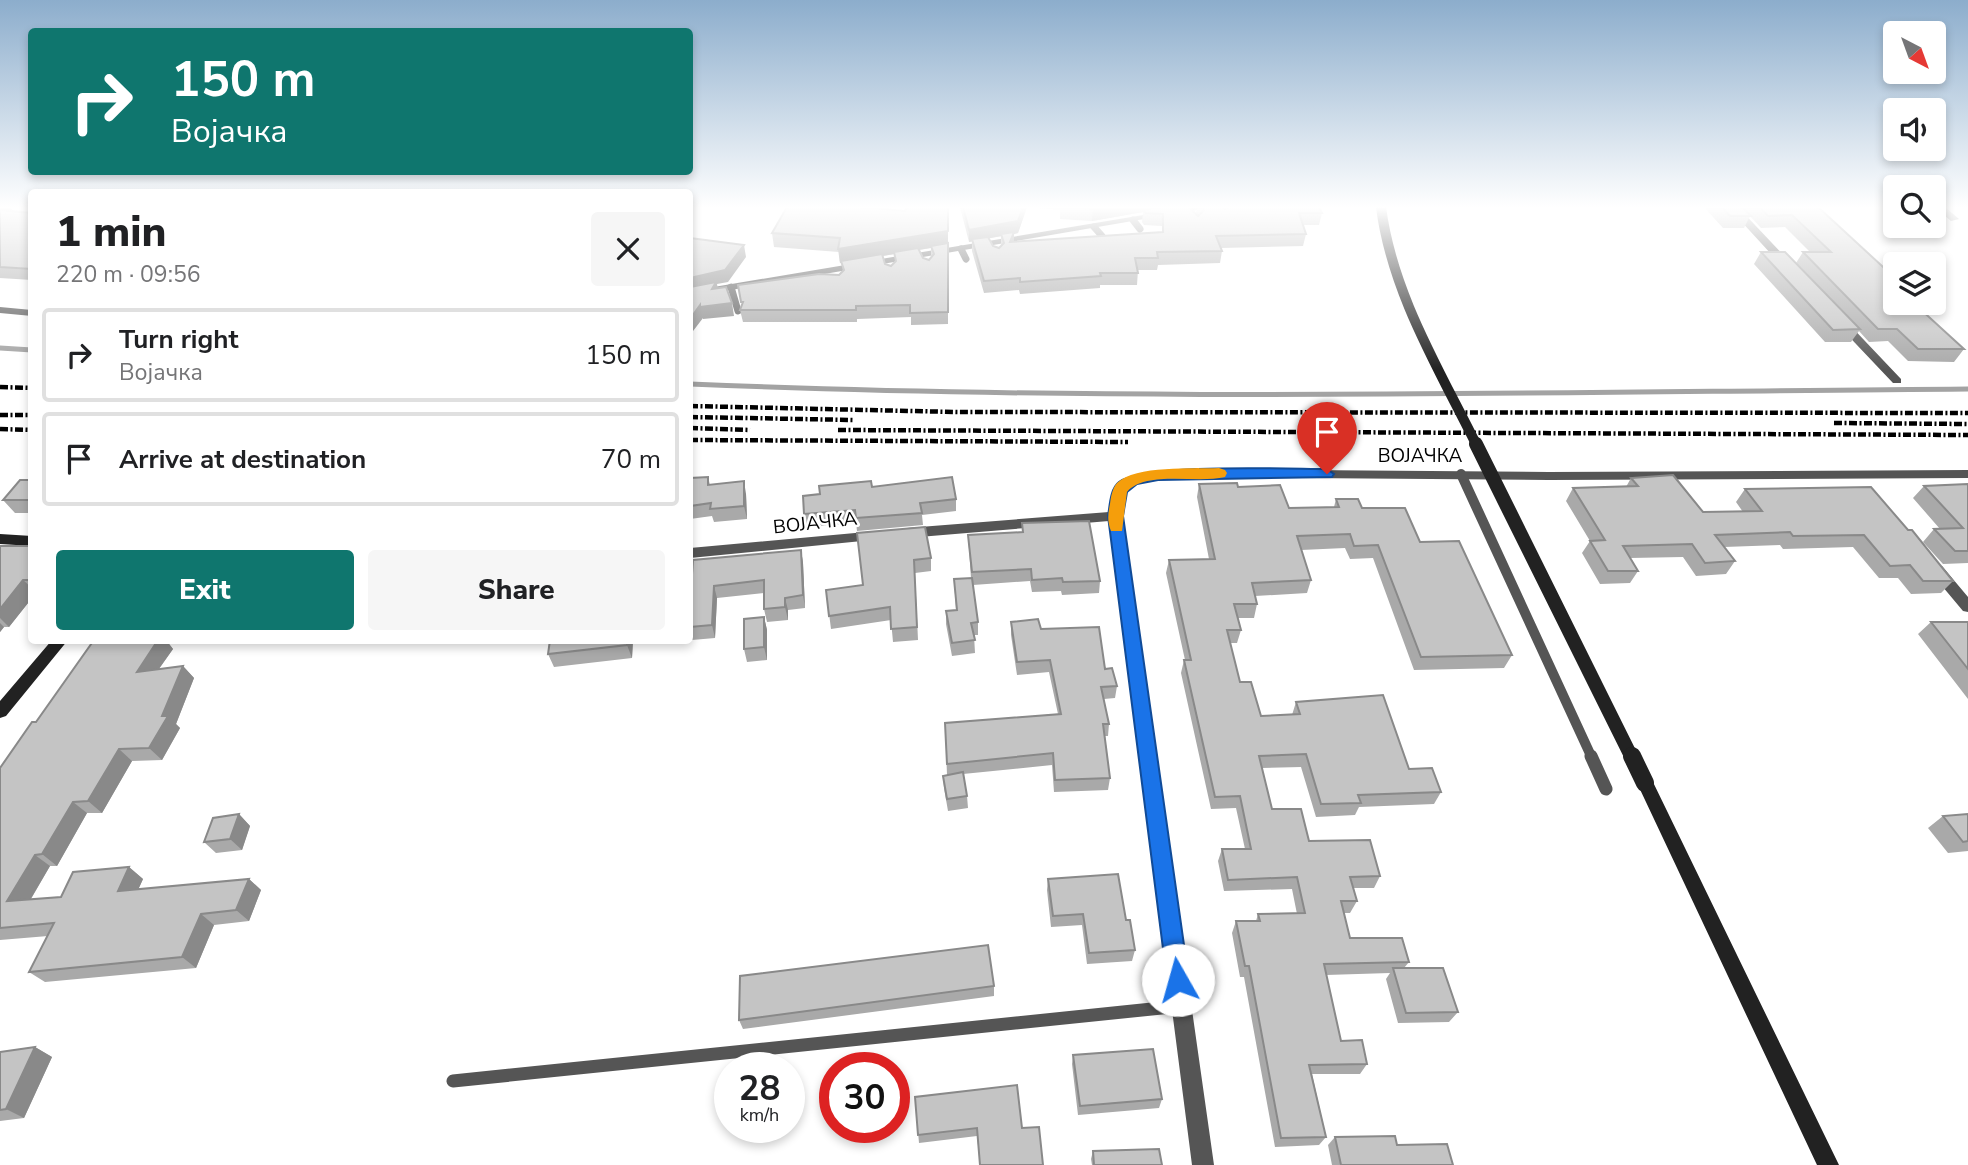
<!DOCTYPE html>
<meta charset="utf-8">
<style>
:root{--surface:#fff;--page:#f6f6f6;--text:#202124;--muted:#757577;--line:#e0e0e0;--accent:#0f766e}
body{margin:0;font-family:"Nunito Sans",sans-serif;background:var(--page);color:var(--text);height:100vh;display:flex;flex-direction:column;font-size:26px;white-space:nowrap}
*{box-sizing:border-box;margin:0}
p{font-size:23px;color:var(--muted)}
.icon{flex:none;width:38px;height:38px;fill:none;stroke:currentColor;stroke-width:2;stroke-linecap:round;stroke-linejoin:round}
.map{position:relative;flex:1;overflow:hidden}
.panel{position:absolute;left:28px;top:189px;width:665px;height:455px;display:flex;flex-direction:column;background:var(--surface);border-radius:7px;box-shadow:0 4px 10px #0003}
.panel>*{flex:none}
.banner{position:absolute;left:28px;top:28px;width:665px;height:147px;border-radius:7px;box-shadow:0 4px 10px #0003;background:#0f766e;color:#fff;overflow:hidden}
.needle{width:46px;rotate:139deg}
.fabs{position:absolute;left:1883px;top:21px;display:grid;gap:14px}
.fabs a{display:grid;place-items:center;width:63px;height:63px;border-radius:7px;background:var(--surface);box-shadow:0 4px 10px #0003;font-size:35px}
.speed{position:absolute;left:714px;top:1052px;display:flex;gap:14px;font-size:35px;font-weight:700;text-align:center}
.speed>*{display:grid;place-content:center;width:91px;height:91px;border-radius:50%;background:var(--surface);box-shadow:0 4px 10px #0003;line-height:1}
.speed small{font-size:18px;font-weight:400}
.speed .limit{border:10px solid #d22;background:#fff;color:#111}
.pin{position:absolute;display:grid;place-items:center;width:60px;height:60px;color:#fff;margin:-72px -30px;border-radius:50% 50% 50% 0;rotate:-45deg;box-shadow:0 0 7px #0007}
.pin .icon{rotate:45deg}
.me{position:absolute;width:77px;margin:-38px;rotate:353deg;stroke-linejoin:round;filter:drop-shadow(0 0 5px #0008)}
.turn{display:flex;align-items:center;gap:24px;height:147px;padding:0 28px;font-size:32px}
.turn .icon{width:91px;height:91px;stroke-width:2.5}
.turn b{display:block;font-size:49px;line-height:60px}
.round{display:grid;place-items:center;flex:none;width:74px;height:74px;border-radius:7px;background:var(--page)}
.head{display:flex;align-items:center;justify-content:space-between;height:119px;padding:0 28px}
h1{font-size:42px;font-weight:800;line-height:52px}
.button{display:flex;gap:14px;margin-top:auto;padding:14px 28px}
.button a{flex:1;height:80px;border-radius:7px;background:var(--accent);color:#fff;font-size:28px;font-weight:800;line-height:80px;text-align:center}
.button a+a{background:var(--page);color:var(--text)}
ul{padding:0;list-style:none}
li{display:flex;align-items:center;gap:21px;height:94px;margin:0 14px 10px;padding:0 14px;border:4px solid var(--line);border-radius:7px}
li div{flex:1}
li b{display:block;font-size:26px}
li em{font-style:normal}
.map>svg:first-child{display:block}
.lines{fill:none;stroke-linecap:round;stroke-linejoin:round}
.stream{stroke:#a3a3a3;stroke-width:5}
.lane-far2{stroke:#555;stroke-width:7}
.lane-far1{stroke:#555;stroke-width:10}
.lane{stroke:#555;stroke-width:13}
.street{fill:#555;fill-rule:evenodd}
.secondary{fill:#222;fill-rule:evenodd}
.rail{stroke:#000;stroke-width:4.5;stroke-dasharray:8 2.5 2 2.5;stroke-linecap:butt}
.secondary-bridge-far2{stroke:#222;stroke-width:10}
.secondary-bridge-far1{stroke:#222;stroke-width:14}
.secondary-bridge{stroke:#222;stroke-width:18}
.wall{fill:#a9a9a9;fill-rule:evenodd}
.shaded-wall{fill:#898989}
.building{fill:#c4c4c4;stroke:#898989;stroke-width:2}
.route{fill:#1a73e8;stroke:#114b97;stroke-width:2}
.slow{fill:#f59e0b}
.labels{text-anchor:middle;stroke-width:5;stroke-linejoin:round;paint-order:stroke}
.street-label{font-size:19px;fill:#000;stroke:#fff}
</style>
<div class="map">
<svg width="1968" height="1165" viewBox="0 0 1968 1165">
<rect width="100%" height="100%" fill="#fff"/>
<g class="lines">
<path class="stream" d="M0,348L32,350
M690,384C1116,402 1542,392 1968,389"/>
<path class="lane-far2" d="M1133,220L1140,229
M1094,227L1102,236
M961,249L966,259
M731,287L738,311"/>
<path class="lane-far1" d="M1461,474L1592,758"/>
<path class="lane" d="M1591,756L1606,789
M453,1081L1181,1006"/>
<path class="street" d="M1191,207H1214L690,297V291Z
M1728,207H1738L1791,263V267H1783Z
M1935,207H1945L1959,219L1951,221Z
M0,307L32,310V316L0,313Z
M1842,320L1846,321L1901,379V383H1893L1838,325V321Z
M1193,469L1549,472L1968,470V478L1549,480L1193,477L1144,481L1128,489L1122,516L1214,1165H1192L1109,521L907,538L900,533L907,528L1109,512L1117,484L1141,473Z
M877,531L882,533L884,536L882,539L690,558V548Z
M1937,565L1942,566L1968,597V612L1963,611L1932,574L1930,570L1932,566Z"/>
<path class="secondary" d="M0,534L32,536V546L0,544Z
M52,640H68L6,716L0,718V701Z
M1645,776L1651,778L1839,1165H1817L1637,783L1639,778Z"/>
<path class="rail" d="M0,387L32,388
M690,406L956,412L1968,413
M0,415H32
M690,417L854,420
M1834,423L1968,424
M690,428L750,430
M0,429L32,430
M838,430L1968,435
M690,440L1128,442"/>
<path class="secondary-bridge-far2" d="M1381,207C1392,293 1439,369 1477,446"/>
<path class="secondary-bridge-far1" d="M1476,444L1632,758"/>
<path class="secondary-bridge" d="M1632,756L1645,783"/>
</g>
<path class="wall" d="M0,207H10L13,211L32,213V280L0,278Z
M787,207H867L948,255V324L911,325V317L857,319V322H743L740,310L839,275L843,271L842,263H840L839,252L774,247L772,233ZM931,248V257L929,260L923,258L919,250ZM895,254V262L891,266L885,264L883,256Z
M960,207H1189L1198,216L1196,213L1197,207H1319L1322,213L1319,225H1303L1306,234L1303,246L1221,248L1222,251L1220,263L1158,265L1157,270H1138L1137,285H1100V288L1020,294L1019,290L984,293L972,251V241L969,242ZM1027,207L1060,210V219L1092,221L1143,212L1142,222L1144,225L1162,226V232L1014,242V234L1018,233ZM1001,236V246L999,248L993,246L989,238Z
M1704,207H1818L1925,307L1922,310L1964,349L1954,362L1908,361L1888,341L1869,342L1859,331L1851,342H1825L1754,264L1761,252L1796,263L1803,252H1810L1785,227L1761,228L1750,216L1744,228H1723Z
M708,477L710,485L746,494L747,519L714,522L712,516L690,519V478Z
M1631,478L1703,512H1743L1736,502L1745,489L1871,487L1953,581L1941,593L1911,594L1898,578H1879L1853,547L1783,549L1780,545L1724,547L1735,561L1726,574L1696,576L1683,557L1630,558L1638,571L1630,583L1600,584L1582,553L1590,541L1566,501L1573,488L1626,487Z
M32,480V513H15L3,500Z
M1199,484L1238,487L1289,508L1334,507L1336,499L1362,508L1420,542L1512,655L1504,668L1414,670L1373,558L1350,559L1345,548L1301,550L1311,580L1307,593L1255,596L1257,604L1254,618H1238L1241,630L1237,643H1230L1240,682L1261,716L1292,715L1296,702L1409,769L1441,792L1434,804L1359,807L1355,815L1316,817L1301,767L1262,768L1272,809L1309,841L1380,876L1374,888H1353L1357,901L1350,913H1343L1350,938L1409,962L1404,968L1458,1012L1449,1022L1398,1023L1386,979L1390,973L1326,975L1341,1041L1367,1064L1360,1074H1312L1326,1137L1319,1145L1275,1147L1244,977H1240L1232,933L1236,921H1256L1258,914H1297L1292,889L1224,891L1218,861L1222,849H1245L1236,808L1211,809L1181,673L1184,660H1185L1166,573L1169,560L1209,559L1197,497Z
M1968,484V563L1943,564L1923,542L1934,529H1940L1913,498L1924,486Z
M872,487L956,499V511L922,515L923,525L857,531L856,523L806,527L804,514Z
M1022,523L1100,581L1099,593L1062,595L1061,591L1032,592L1030,581L973,585L978,622V635H974L975,653L952,656L946,624V611L956,610L954,579L971,578L968,535L1022,532Z
M857,533L931,558V571L915,573L918,640L893,642L891,620L831,629L826,590L863,585Z
M0,546H32V598L9,627H4L0,632Z
M801,550L803,563L805,608L788,610V620L767,622L764,609V593L717,598L715,638L692,640L690,633V603L693,560Z
M764,617L767,630V660L747,662L744,649Z
M1011,622L1041,629L1105,669L1117,686L1115,698L1104,699L1109,724L1108,736H1105L1110,778L1108,790L1054,792L1052,765L963,774L967,796L968,808L948,811L944,788L943,776L947,775L945,723L1058,714L1049,672L1017,675L1011,635Z
M1931,622H1968V699L1918,634Z
M94,640H166L173,649L159,669L183,666L194,678L176,724L180,728L162,760L132,761L102,813H87L57,866H50L31,899L61,897L129,867L143,879L138,890L249,879L261,890L249,921L214,925L196,968L45,982L29,972L48,936L0,940V768L36,722Z
M633,640L632,658L554,667L548,654Z
M239,814L250,826L242,850L216,853L204,842Z
M1968,814V851L1948,853L1928,828L1943,816Z
M1048,879L1126,920L1135,950L1132,961L1087,964L1082,925L1051,927L1047,890Z
M994,986V996L743,1029L739,1020Z
M35,1047L52,1057L24,1118L0,1121V1052Z
M1073,1055L1162,1099L1159,1108L1078,1115L1072,1064Z
M915,1097L1022,1128L1043,1165H980L977,1136L919,1143Z
M1335,1137L1397,1145L1453,1165H1332L1328,1145Z
M1093,1151L1162,1165H1092L1091,1159Z"/>
<path class="shaded-wall" d="M0,207H10L14,212L0,220Z
M948,207V324V245L840,263L838,249Z
M1023,207H1027L1018,233L1014,234V244L1010,242L1013,234L969,242V230Z
M1103,207H1172L1144,210L1143,212L1092,221L1093,209Z
M744,245L746,257L728,282L717,284L719,295L690,291V278Z
M732,303L734,316L703,319V318L690,335V319L700,305Z
M744,481L746,494L747,519L744,506Z
M801,550L803,563L805,608L803,595Z
M23,580L32,588V598L9,627L0,618V609Z
M714,586L717,598L715,638L712,625Z
M785,598L788,610V620L785,607Z
M764,617L767,630V660L764,647Z
M0,623L4,627L0,632Z
M158,640H166L173,649L148,684L137,672Z
M627,640H633L632,658L627,645Z
M183,666L194,678L176,724L180,728L162,760L149,748Z
M119,749L132,761L102,813L88,801Z
M73,802L87,813L57,866L42,854Z
M239,814L250,826L242,850L230,839Z
M35,855L50,866L23,912L7,901Z
M129,867L143,879L132,903L118,891Z
M249,879L261,890L249,921L236,910Z
M201,914L214,925L196,968L182,957Z
M35,1047L52,1057L24,1118L6,1109Z"/>
<path class="building" d="M787,207H860L905,211L907,207H948V231L838,249L840,238L772,233Z
M963,207H1023L1018,221L969,230Z
M1069,207H1103L1093,209Z
M1160,207H1189L1198,216L1204,210L1202,207H1222L1225,209L1227,207H1319L1322,213H1299L1306,234L1216,236L1222,251L1157,252L1158,258H1135L1138,273H1100L1101,276L1020,282V278L984,281L972,239L988,237L993,246L999,248L1004,243L1001,234L1014,232L1010,242L1163,232V214L1146,213L1144,210Z
M1722,207H1742L1751,216H1730Z
M1760,207H1818L1895,278V303H1921L1925,307H1918L1964,349H1918L1897,329H1878L1803,252H1831L1792,215L1768,216Z
M0,210L32,213V269L0,267Z
M690,238L744,245L725,270L690,278Z
M948,243V312L910,313V305L856,306V310H740L743,302H741L738,285L819,274L839,275L844,270L841,261L882,254L885,264L891,266L896,261L894,252L918,248L923,258L929,260L934,254L931,246Z
M1761,252H1785L1860,329L1833,330Z
M716,282L712,289L726,287L732,303L700,307V305L690,319V287Z
M1673,475L1703,512L1762,511L1745,489L1871,487L1908,530H1912L1953,581H1923L1910,565L1890,566L1864,535L1793,536L1790,532L1715,535L1735,561L1705,563L1692,544L1623,546L1638,571H1608L1590,541L1605,540L1573,488L1638,486L1631,478Z
M708,477V485L744,481V506L710,509L711,503L690,506V478Z
M952,477L956,499L920,503L922,513L856,518L855,510L804,514L803,496L820,494L819,486L871,481L872,487Z
M20,480H32V500H3Z
M1237,483L1238,487L1280,485L1289,508L1339,507L1336,499H1358L1362,508H1405L1420,542L1459,541L1512,655L1421,657L1378,545L1354,546L1350,534L1297,536L1311,580L1252,583L1257,604H1234L1241,630H1227L1240,682H1251L1261,716L1300,714L1296,702L1383,695L1409,769L1432,768L1441,792L1358,795L1361,803L1321,804L1306,754L1259,756L1272,809H1301L1309,841L1370,840L1380,876L1350,877L1357,901H1341L1350,938H1402L1409,962L1324,964L1341,1041L1362,1040L1367,1064L1309,1065L1326,1137L1281,1138L1249,966H1245L1236,921H1260L1258,914L1305,913L1297,877L1228,880L1222,849H1251L1240,796L1215,797L1184,660H1191L1169,560L1215,559L1199,484Z
M1968,484V551H1955L1934,529L1963,528L1924,486Z
M1089,521L1100,581L1063,582L1062,578L1032,580L1031,569L972,572L968,535L1023,532L1022,523Z
M925,527L931,558L914,560L917,627L891,629L890,607L829,616L826,590L863,585L857,533Z
M0,546H32V580H23L0,609Z
M801,550L803,595L785,598V607L764,609V580L714,586L712,625L690,627V603L693,560Z
M972,578L978,622L971,623L975,640L952,643L946,611L957,610L954,579Z
M764,617V647L744,649V619Z
M1038,619L1041,629L1099,627L1105,669L1112,668L1117,686L1101,687L1109,724H1103L1110,778L1055,780L1053,753L947,764L945,723L1061,714L1050,660L1017,662L1011,622Z
M1931,622H1968V669Z
M94,640H158L137,672L183,666L162,716H168L149,748L119,749L88,801L73,802L42,854L35,855L7,901L61,897L73,872L129,867L118,891L249,879L236,910L201,914L182,957L29,972L54,923L0,928V768L32,722H36Z
M550,640H627V645L548,654Z
M963,772L967,796L947,799L943,776Z
M239,814L230,839L204,842L213,818Z
M1968,814V841L1963,842L1943,816Z
M1118,874L1126,920H1130L1135,950L1089,953L1083,914L1053,916L1048,879Z
M988,945L994,986L739,1020L740,976Z
M1393,968H1443L1458,1012L1406,1013Z
M35,1047L6,1109L0,1110V1052Z
M1153,1049L1162,1099L1080,1106L1073,1055Z
M1017,1085L1022,1128L1039,1127L1043,1165H980L977,1128L918,1135L915,1097Z
M1395,1136L1397,1145L1447,1144L1453,1165H1341L1335,1137Z
M1159,1149L1162,1165H1094L1093,1151Z"/>
<linearGradient id="sky" x2="0" y2="1"><stop stop-color="#8cadcc"/><stop offset="0.56" stop-color="#fff"/><stop offset="1" stop-color="#fff" stop-opacity="0"/></linearGradient>
<rect width="1968" height="370" fill="url(#sky)"/>
<path class="route" d="M1327,469L1334,474L1332,477L1158,480L1137,484L1127,492L1123,516L1189,980L1186,987L1178,991L1170,987L1167,980L1108,516C1110,505 1110,489 1119,482C1144,463 1289,469 1327,469Z"/>
<path class="slow" d="M1219,468L1225,470L1227,473L1225,477C1197,484 1146,470 1127,492L1122,531H1111C1107,521 1108,514 1110,504C1111,497 1112,489 1117,483C1135,465 1194,469 1219,468Z"/>
<g class="labels">
<g class="street-label">
<text x="1420" y="462">ВОЈАЧКА</text>
<text transform="translate(815 522) rotate(-6)" y="7">ВОЈАЧКА</text>
</g>
</g>
</svg>
<div class="fabs">
<a><svg class="needle" viewBox="-14 -14 28 28"><path d="M0-13l5 13h-10z" fill="#e53935"/><path d="M0 13l5-13h-10z" fill="#757577"/></svg></a>
<a><svg class="icon" aria-label="sound" viewBox="0 0 24 24"><path d="M4 9h4l5-4v14l-5-4H4zM17 9q2 3 0 6"/></svg></a>
<a><svg class="icon" aria-label="search" viewBox="0 0 24 24"><circle cx="10" cy="10" r="6"/><path d="M15 15l6 6"/></svg></a>
<a><svg class="icon" aria-label="layers" viewBox="0 0 24 24"><path d="M12 4l9 5-9 5-9-5zM3 14l9 5 9-5"/></svg></a>
</div>
<div class="speed"><div>28<small>km/h</small></div><div class="limit">30</div></div>
<div class="pin" style="left:1327px;top:474px;background:#d93025"><svg class="icon" aria-label="arrive" viewBox="0 0 24 24"><path d="M6 21V4h12l-3 4 3 4H6"/></svg></div>
<svg class="me" style="left:1178px;top:980px" viewBox="-20 -20 40 40"><circle r="19" fill="#fff"/><path d="M0-13L10 11 0 6-10 11z" fill="#1a73e8"/></svg>
<div class="banner">
<div class="turn"><svg class="icon" aria-label="right" viewBox="0 0 24 24"><path d="M7 20v-9h11M14 6l5 5-5 5"/></svg><div><b>150 m</b>Војачка</div></div>
</div>
<section class="panel">
<div class="head"><div><h1>1 min</h1><p>220 m · 09:56</p></div><a class="round"><svg class="icon" aria-label="close" viewBox="0 0 24 24"><path d="M6 6l12 12M18 6L6 18"/></svg></a></div>
<ul>
<li><svg class="icon" aria-label="right" viewBox="0 0 24 24"><path d="M7 20v-9h11M14 6l5 5-5 5"/></svg><div><b>Turn right</b><p>Војачка</p></div><em>150 m</em></li>
<li><svg class="icon" aria-label="arrive" viewBox="0 0 24 24"><path d="M6 21V4h12l-3 4 3 4H6"/></svg><div><b>Arrive at destination</b></div><em>70 m</em></li>
</ul>
<div class="button"><a>Exit</a><a>Share</a></div>
</section>
</div>
